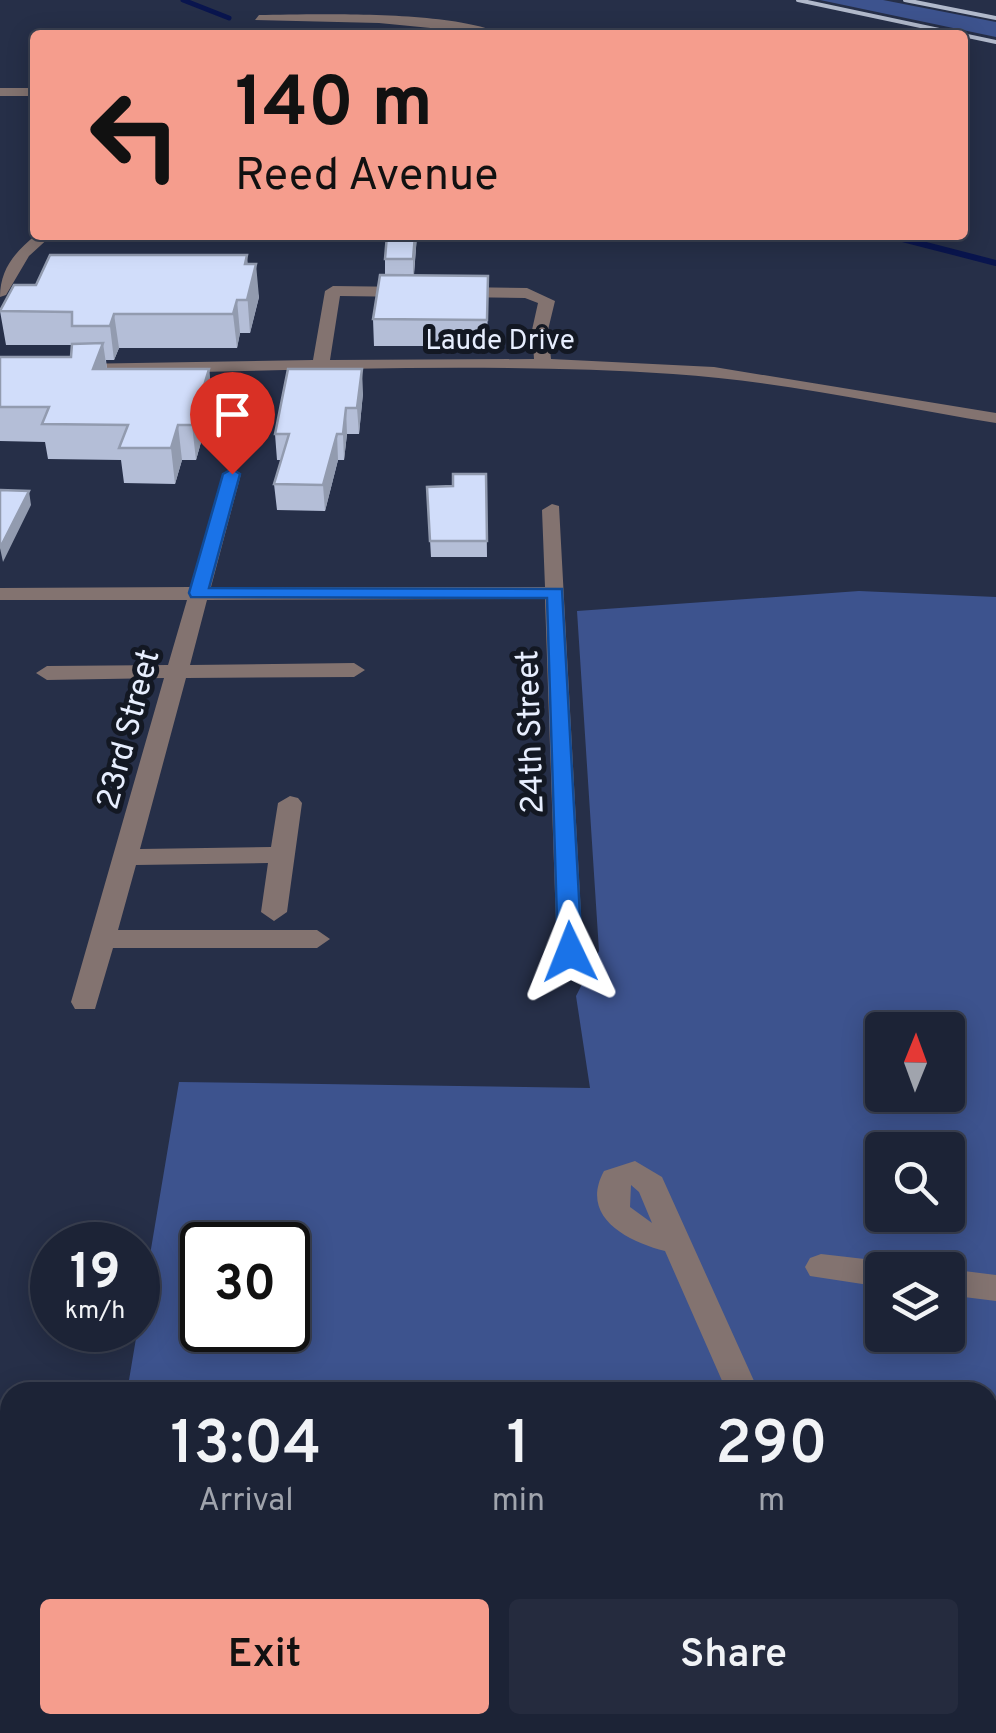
<!DOCTYPE html>
<style>
:root{--surface:#1c2336;--page:#252b3e;--text:#f1f3f6;--muted:#a0a4ad;--line:#3a4051;--accent:#f59d8d}
body{margin:0;font-family:Overpass,sans-serif;background:var(--page);color:var(--text);height:100vh;display:flex;flex-direction:column;font-size:38px;white-space:nowrap}
*{box-sizing:border-box;margin:0}
p{font-size:32px;color:var(--muted)}
.icon{flex:none;width:55px;height:55px;fill:none;stroke:currentColor;stroke-width:2;stroke-linecap:round;stroke-linejoin:round}
.map{position:relative;flex:1;overflow:hidden}
.panel{position:absolute;left:0px;top:1382px;width:998px;height:352px;display:flex;flex-direction:column;background:var(--surface);border-radius:30px 30px 0 0;box-shadow:0 5px 25px #0003,0 0 0 2px var(--line)}
.panel>*{flex:none}
.hud{position:absolute;left:30px;top:30px;width:938px;height:210px;border-radius:10px;box-shadow:0 5px 25px #0003,0 0 0 2px var(--line);background:#f59d8d;color:#111;overflow:hidden}
.needle{width:65px;rotate:1deg}
.tools{position:absolute;left:865px;top:1012px;display:grid;gap:20px}
.tools a{display:grid;place-items:center;width:100px;height:100px;border-radius:10px;background:var(--surface);box-shadow:0 5px 25px #0003,0 0 0 2px var(--line);font-size:50px}
.speed{position:absolute;left:30px;top:1222px;display:flex;gap:20px;font-size:50px;font-weight:700;text-align:center}
.speed>*{display:grid;place-content:center;width:130px;height:130px;border-radius:50%;background:var(--surface);box-shadow:0 5px 25px #0003,0 0 0 2px var(--line);line-height:1}
.speed small{font-size:25px;font-weight:400}
.speed .limit{border:5px solid #111;border-radius:15px;background:#fff;color:#111}
.pin{position:absolute;display:grid;place-items:center;width:85px;height:85px;color:#fff;margin:-102px -42px;border-radius:50% 50% 50% 0;rotate:-45deg;box-shadow:0 0 10px #0007}
.pin .icon{rotate:45deg}
.me{position:absolute;width:110px;margin:-55px;rotate:358deg;stroke-linejoin:round;filter:drop-shadow(0 0 8px #0008)}
.turn{display:flex;align-items:center;gap:35px;height:210px;padding:0 40px;font-size:45px}
.turn .icon{width:130px;height:130px;stroke-width:2.5}
.turn b{display:block;font-size:70px;line-height:85px}
.eta{display:flex;justify-content:space-evenly;align-items:center;height:170px;text-align:center}
.eta b{font-size:60px;font-weight:600;line-height:70px}
.action{display:flex;gap:20px;margin-top:auto;padding:20px 40px}
.action a{flex:1;height:115px;border-radius:10px;background:var(--accent);color:#111;font-size:40px;font-weight:600;line-height:115px;text-align:center}
.action a+a{background:var(--page);color:var(--text)}
.map>svg:first-child{display:block}
.green{fill:#3d538e;fill-rule:evenodd}
.lines{fill:none;stroke-linecap:round;stroke-linejoin:round}
.stream-far1{stroke:#09154e;stroke-width:5}
.stream{stroke:#09154e;stroke-width:6}
.minor{fill:#837370;fill-rule:evenodd}
.rail{stroke:#b1b9cb;stroke-width:4}
.wall{fill:#b4bed7}
.shaded-wall{fill:#929baf}
.building{fill:#d1ddfa;stroke:#929baf;stroke-width:2.5}
.route{fill:#1a73e8;stroke:#114b97;stroke-width:2.5}
.labels{text-anchor:middle;stroke-width:10;stroke-linejoin:round;paint-order:stroke}
.far-street-label{font-size:28px;fill:#e7eefe;stroke:#131823}
.street-label{font-size:32px;fill:#e7eefe;stroke:#131823}
</style>
<div class="map">
<svg width="996" height="1733" viewBox="0 0 996 1733">
<rect width="100%" height="100%" fill="#262f48"/>
<path class="green" d="M820,0H883L996,22V37Z
M859,591L996,597V1733H70L71,1725H988V1392H127L179,1082L590,1088L576,996L599,951L577,611ZM882,1030H948V1095H882ZM882,1150H948V1215H882ZM202,1245H288V1330H202ZM882,1270H948V1335H882Z"/>
<g class="lines">
<path class="stream-far1" d="M183,0L229,18"/>
<path class="stream" d="M887,235L996,263"/>
<path class="minor" d="M259,15C315,14 458,10 503,35L379,23L255,20Z
M0,88H35V96H0Z
M36,235H52L29,256L6,295L0,297C0,269 15,252 36,235Z
M333,286L411,287L419,292L411,297L340,296L330,360L534,359L532,330L538,303L525,298L456,297L448,292L456,287L527,288L555,301L548,330L551,359L714,367L996,413V423C889,406 782,381 673,374C474,361 275,372 75,374L66,369L75,364L313,360L325,291Z
M232,468L241,474L211,587H545L542,510L552,504L559,506L583,952L579,958H561L557,952L545,599L207,600L190,665L354,663L365,670L354,677L186,678L140,849L271,847L278,803L290,796L298,798L302,803L287,912L274,921L261,912L268,863L136,865L118,930H317L330,939L317,948H113L95,1009H75L71,1002L164,678L47,680L36,673L47,666L168,665L187,600H0V588L190,587L223,474Z
M635,1161L662,1177L759,1392H727L665,1251C627,1241 579,1217 604,1171ZM631,1185L639,1192L652,1223L630,1207Z
M821,1254L882,1261L896,1270H882V1287L810,1276L805,1267L810,1258Z
M948,1269L996,1275V1301L948,1295Z
M908,1725H946L949,1733H911Z"/>
<path class="rail" d="M798,0L996,42
M905,0L996,18"/>
</g>
<path class="wall" d="M417,235L414,275L488,301L487,346H374L373,319L385,275V259Z
M248,264L259,297L250,333H240L237,348H119L114,360H106L107,369H209L212,403L196,460H182L175,484L124,483L121,460L48,459L45,442L0,441V357H71L72,345H6L0,311L36,285Z
M363,393L359,434H347L344,460H338L325,511L277,510L274,484L282,460H277L275,434Z
M486,474L487,557H431L427,487L453,486Z"/>
<path class="shaded-wall" d="M415,235H417L413,284V259Z
M247,255L250,288L256,264L259,297L250,333L245,264Z
M237,300L240,333L237,348L233,314Z
M114,314L119,348L114,360L110,326Z
M103,343L108,377L93,369Z
M209,369L212,403L196,460L192,425Z
M362,369L363,393L359,434L357,408Z
M346,408L347,434L344,460L343,434Z
M178,425L182,460L175,484L171,448Z
M337,434L338,460L325,511L323,485Z
M29,491L31,505L3,562L0,548Z"/>
<path class="building" d="M387,235H415L413,259H385Z
M50,255H247L245,264H256L247,300H237L233,314H114L110,326H72V312L0,311L14,285H36Z
M380,275L488,276L487,320L373,319Z
M103,343L93,369H209L192,425H178L171,448H119L128,425L42,424L49,407H0V357H71L72,344Z
M288,369H362L357,408H346L343,434H337L323,485L274,484L289,434H275Z
M453,474H486L487,541H430L427,487L453,486Z
M0,490L29,491L0,548Z"/>
<path class="route" d="M232,469L240,474L209,588L562,589L582,952L578,958L570,960L558,952L547,598L191,597L189,593L223,474Z"/>
<g class="labels">
<g class="far-street-label">
<text x="500" y="349">Laude Drive</text>
</g>
<g class="street-label">
<text transform="translate(127 729) rotate(-75)" y="11">23rd Street</text>
<text transform="translate(529 732) rotate(-92)" y="11">24th Street</text>
</g>
</g>
</svg>
<div class="tools">
<a><svg class="needle" viewBox="-14 -14 28 28"><path d="M0-13l5 13h-10z" fill="#e53935"/><path d="M0 13l5-13h-10z" fill="#a0a4ad"/></svg></a>
<a><svg class="icon" aria-label="search" viewBox="0 0 24 24"><circle cx="10" cy="10" r="6"/><path d="M15 15l6 6"/></svg></a>
<a><svg class="icon" aria-label="layers" viewBox="0 0 24 24"><path d="M12 4l9 5-9 5-9-5zM3 14l9 5 9-5"/></svg></a>
</div>
<div class="speed"><div>19<small>km/h</small></div><div class="limit">30</div></div>
<div class="pin" style="left:232px;top:474px;background:#d93025"><svg class="icon" aria-label="arrive" viewBox="0 0 24 24"><path d="M6 21V4h12l-3 4 3 4H6"/></svg></div>
<svg class="me" style="left:570px;top:952px" viewBox="-20 -20 40 40"><path d="M0-17L14 15 0 8-14 15z" fill="#1a73e8" stroke="#fff" stroke-width="4"/></svg>
<div class="hud">
<div class="turn"><svg class="icon" aria-label="left" viewBox="0 0 24 24"><path d="M17 20v-9H6M10 6l-5 5 5 5"/></svg><div><b>140 m</b>Reed Avenue</div></div>
</div>
<section class="panel">
<div class="eta">
<div><b>13:04</b><p>Arrival</p></div>
<div><b>1</b><p>min</p></div>
<div><b>290</b><p>m</p></div>
</div>
<div class="action"><a>Exit</a><a>Share</a></div>
</section>
</div>
